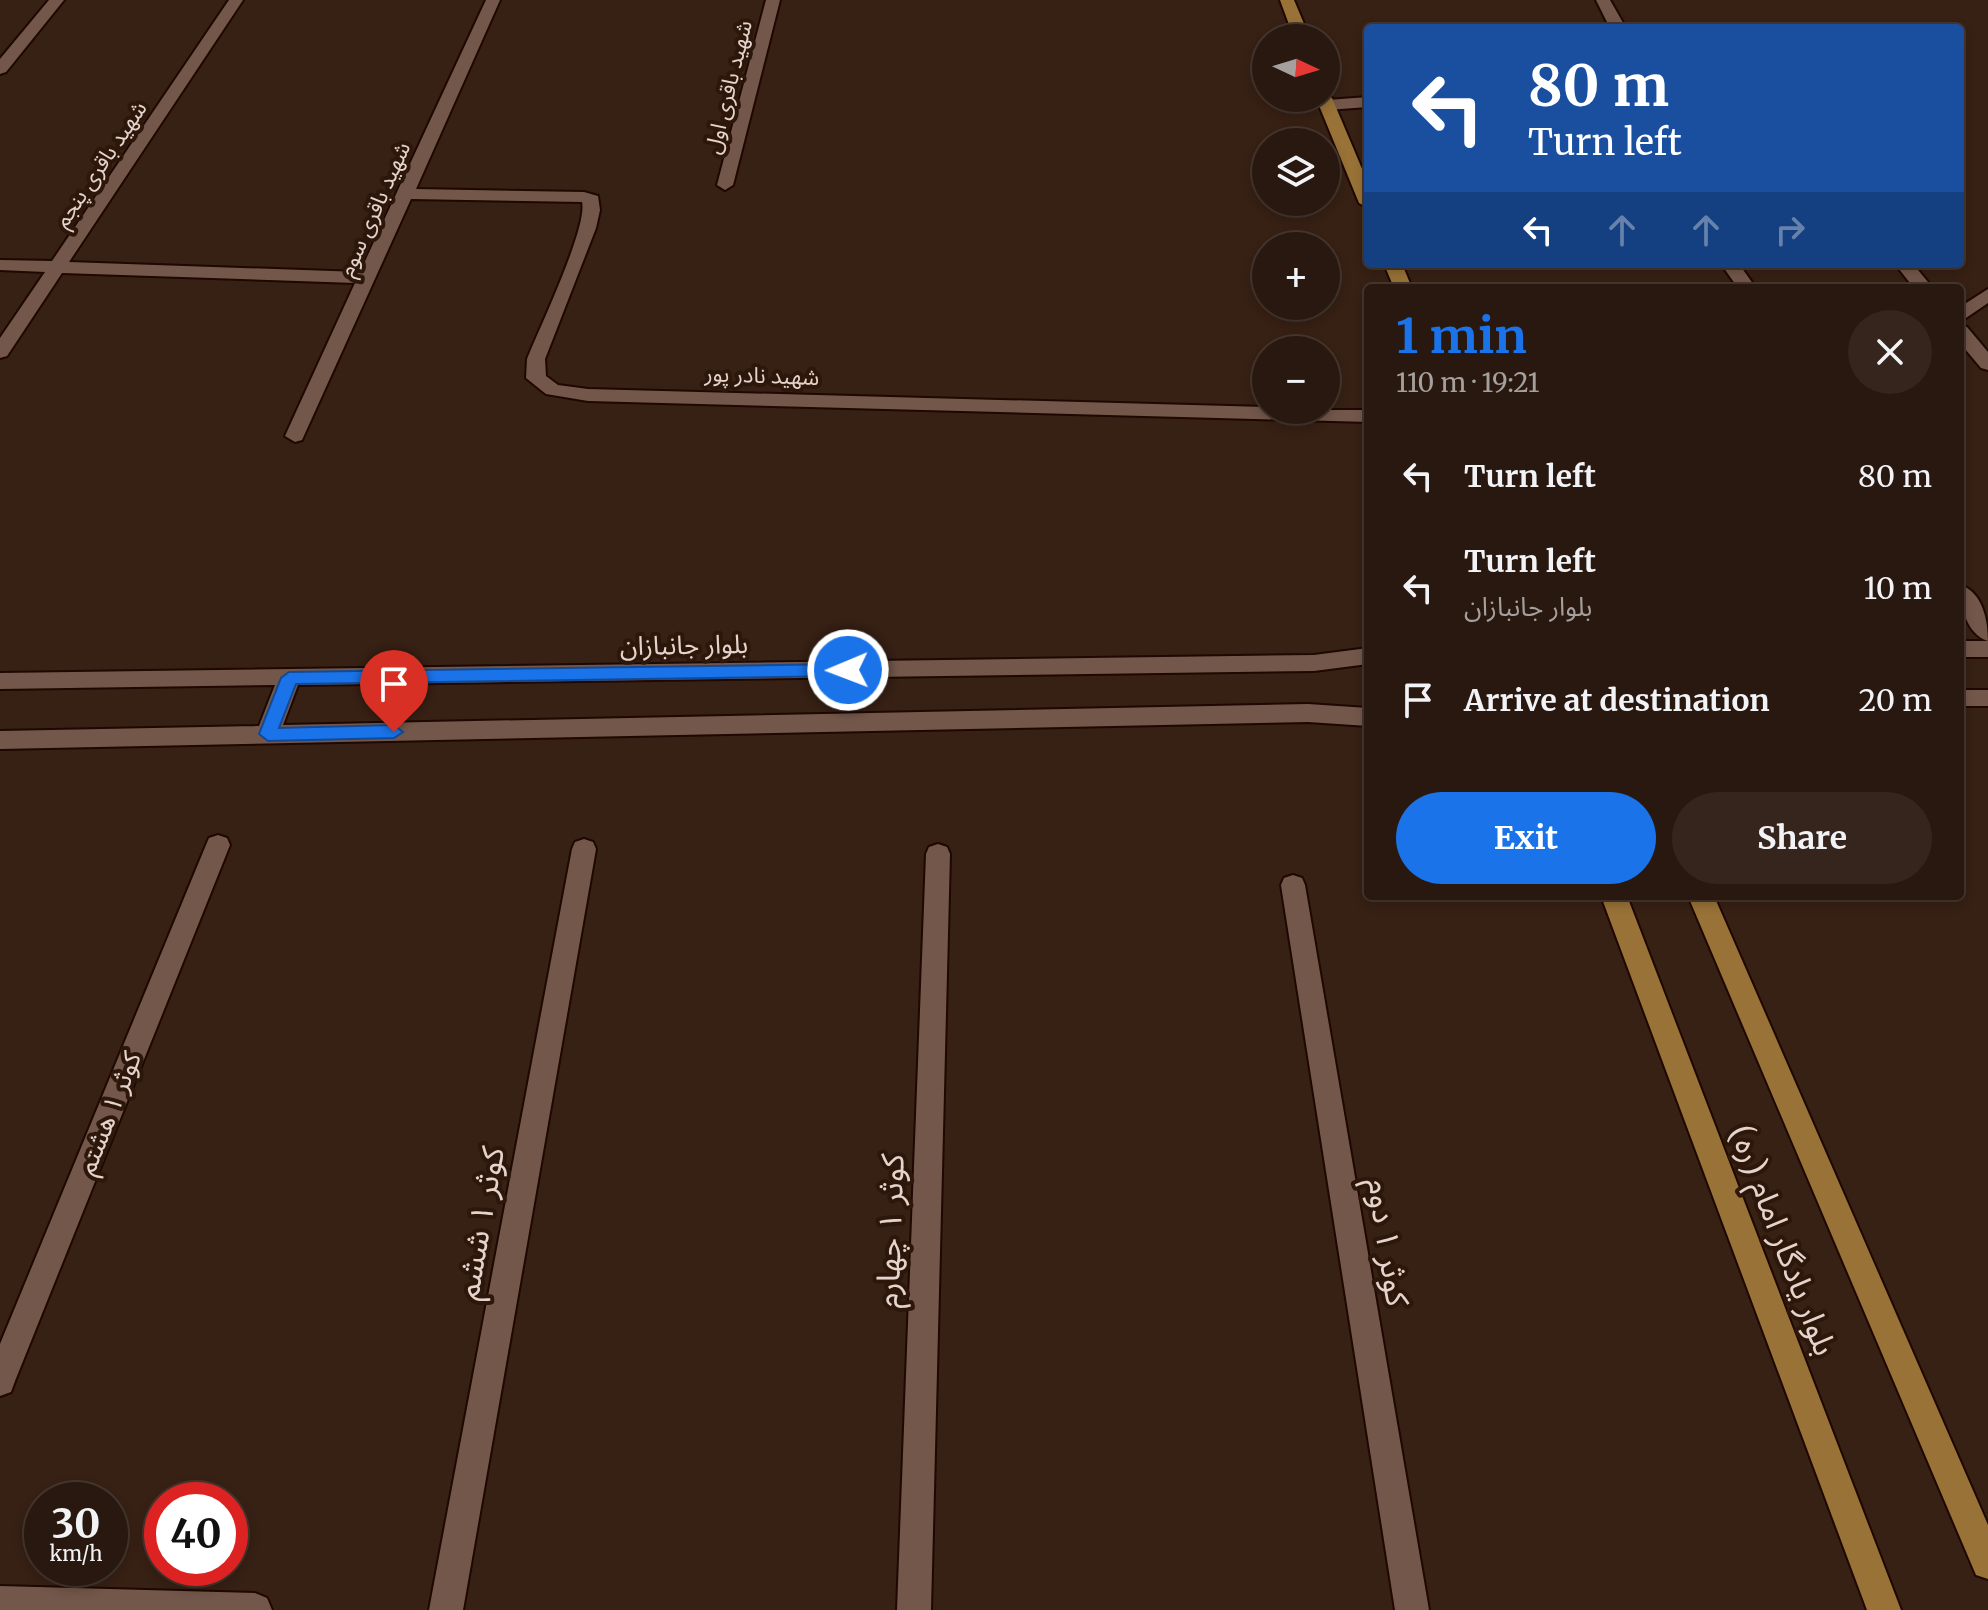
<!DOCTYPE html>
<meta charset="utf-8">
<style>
:root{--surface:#29180f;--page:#35251d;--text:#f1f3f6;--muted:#a5a09e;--line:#45372f;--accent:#1a73e8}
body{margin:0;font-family:Merriweather,"Noto Sans Arabic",serif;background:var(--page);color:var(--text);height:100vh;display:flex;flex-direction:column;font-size:30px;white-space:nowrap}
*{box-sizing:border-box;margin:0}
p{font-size:26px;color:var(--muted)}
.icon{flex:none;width:44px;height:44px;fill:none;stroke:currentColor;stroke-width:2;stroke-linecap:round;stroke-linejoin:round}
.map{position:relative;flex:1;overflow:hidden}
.sheet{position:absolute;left:1364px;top:284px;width:600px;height:616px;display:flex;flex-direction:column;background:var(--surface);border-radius:8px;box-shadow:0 4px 12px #0003,0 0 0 2px var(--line)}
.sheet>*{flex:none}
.banner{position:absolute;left:1364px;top:24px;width:600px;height:244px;border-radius:8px;box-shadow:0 4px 12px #0003,0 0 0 2px var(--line);background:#1a4fa0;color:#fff;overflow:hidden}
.needle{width:52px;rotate:94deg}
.buttons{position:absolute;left:1252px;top:24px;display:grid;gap:16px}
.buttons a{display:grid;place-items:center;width:88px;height:88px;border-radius:50%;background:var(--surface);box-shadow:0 4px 12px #0003,0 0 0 2px var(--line);font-size:40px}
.speed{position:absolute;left:24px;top:1482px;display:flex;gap:16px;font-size:40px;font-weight:700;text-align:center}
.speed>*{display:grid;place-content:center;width:104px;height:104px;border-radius:50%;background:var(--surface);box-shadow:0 4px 12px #0003,0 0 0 2px var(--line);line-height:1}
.speed small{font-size:20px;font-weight:400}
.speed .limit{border:12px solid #d22;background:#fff;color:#111}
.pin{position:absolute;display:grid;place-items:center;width:68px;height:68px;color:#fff;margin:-82px -34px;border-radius:50% 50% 50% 0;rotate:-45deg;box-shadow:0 0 8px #0007}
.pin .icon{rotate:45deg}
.me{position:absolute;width:88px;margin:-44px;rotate:269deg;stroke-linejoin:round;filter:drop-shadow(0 0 6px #0008)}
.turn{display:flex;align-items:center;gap:28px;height:168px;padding:0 32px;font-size:36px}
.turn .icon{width:104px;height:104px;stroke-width:2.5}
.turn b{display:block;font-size:56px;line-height:68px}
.lanes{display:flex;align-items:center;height:76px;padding:0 32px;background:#0003;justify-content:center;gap:40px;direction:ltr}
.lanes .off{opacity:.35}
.round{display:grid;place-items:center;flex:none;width:84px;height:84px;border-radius:42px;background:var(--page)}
.headline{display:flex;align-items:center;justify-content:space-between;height:136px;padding:0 32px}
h1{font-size:48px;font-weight:700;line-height:60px;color:var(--accent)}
.primary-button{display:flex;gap:16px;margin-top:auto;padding:16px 32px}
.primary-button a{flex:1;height:92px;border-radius:48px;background:var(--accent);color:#fff;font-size:32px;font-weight:700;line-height:92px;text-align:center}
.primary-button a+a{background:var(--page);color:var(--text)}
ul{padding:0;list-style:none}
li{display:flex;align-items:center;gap:24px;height:112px;padding:0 32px}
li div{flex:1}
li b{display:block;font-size:30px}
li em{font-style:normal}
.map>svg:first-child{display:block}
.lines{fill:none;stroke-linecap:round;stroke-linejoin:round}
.street-casing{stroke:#1e0801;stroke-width:4}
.secondary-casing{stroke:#1e0801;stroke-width:4}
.primary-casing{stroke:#1e0801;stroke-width:4}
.street{fill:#73574a;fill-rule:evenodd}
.secondary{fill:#73574a;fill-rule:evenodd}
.primary{fill:#987237;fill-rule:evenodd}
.route{fill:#1a73e8;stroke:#114b97;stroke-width:2}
.labels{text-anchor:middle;stroke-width:8;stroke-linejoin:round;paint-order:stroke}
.far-street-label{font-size:22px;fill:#e5d4cd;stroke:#2d160a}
.street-label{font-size:26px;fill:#e5d4cd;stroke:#2d160a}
.near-street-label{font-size:32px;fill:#e5d4cd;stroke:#2d160a}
</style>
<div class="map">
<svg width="1988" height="1610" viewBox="0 0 1988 1610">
<rect width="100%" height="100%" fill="#372014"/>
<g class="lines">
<g class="street-casing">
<path id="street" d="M229,0H243L69,262L360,272L486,0H500L416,189L584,192L598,196L600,210L596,228L545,359L546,376L558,385L588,389L1266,407V410H1368V422L588,401L546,394L526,378L527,359C539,329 588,227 582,202L411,199L302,440L295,442L285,436L355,283L62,273L7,356L0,358V338L45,272L0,270V260L52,261Z
M766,0H780L733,185L725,190L717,185Z
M1596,0H1610L1626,28H1610Z
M1368,97V107L1327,110L1319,105L1327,100Z
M1721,264H1739L1756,288H1738Z
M1895,264H1913L1933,288H1914Z
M1988,289V303L1960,322V307Z
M1960,325L1967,327L1988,352V370L1981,368L1960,343Z
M1960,585C1983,592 1988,621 1988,641C1966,634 1960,605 1960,585Z
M218,835L227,838L230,845L15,1381L11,1392L0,1396V1344L206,845L209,838Z
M584,839L593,842L596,849L463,1610H429L572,849L575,842Z
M938,844L947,847L950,854L931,1610H897L926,854L929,847Z
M1293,875L1302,878L1305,885L1429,1610H1395L1281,885L1284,878Z
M0,1586L255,1593L267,1598L272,1610H0Z"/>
</g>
<g class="secondary-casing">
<path id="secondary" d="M49,0H64L6,72L0,74V59Z
M1960,641H1988V657H1960Z
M1368,648V664L1314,671L298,685L283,725L1308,704L1368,708V726L1308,722L0,749V731L259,726L275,685L0,689V673L1314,655Z
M1960,690H1988V706H1960Z"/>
</g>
<g class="primary-casing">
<path id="primary" d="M1280,0H1294L1310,38H1294Z
M1326,94L1332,98L1368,183V208L1359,203L1316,98H1326Z
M1384,264H1402L1412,288H1394Z
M1601,896H1627L1901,1610H1867Z
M1688,896H1714L1988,1525V1579L1976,1575Z"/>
</g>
<use href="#street" class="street"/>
<use href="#secondary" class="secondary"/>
<use href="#primary" class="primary"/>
</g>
<path class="route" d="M848,664L857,670L848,676L296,684L279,728L394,725L403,732L394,738L268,741L259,734L281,678L289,672Z"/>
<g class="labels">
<g class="far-street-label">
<text transform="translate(728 87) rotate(-76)" y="8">شهید باقری اول</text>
<text transform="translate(100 164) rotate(-56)" y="8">شهید باقری پنجم</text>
<text transform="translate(374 209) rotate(-66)" y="8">شهید باقری سوم</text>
<text transform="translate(762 375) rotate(2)" y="8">شهید نادر پور</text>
</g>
<g class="street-label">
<text transform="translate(684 645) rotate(-1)" y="9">بلوار جانبازان</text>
<text transform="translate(109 1113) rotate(-68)" y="9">کوثر ۱ هشتم</text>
</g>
<g class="near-street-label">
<text transform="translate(480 1223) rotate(-80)" y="11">کوثر ۱ ششم</text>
<text transform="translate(890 1231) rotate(-88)" y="11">کوثر ۱ چهارم</text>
<text transform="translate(1783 1240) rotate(69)" y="11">بلوار یادگار امام (ره)</text>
<text transform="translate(1388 1242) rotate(81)" y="11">کوثر ۱ دوم</text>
</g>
</g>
</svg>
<div class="buttons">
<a><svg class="needle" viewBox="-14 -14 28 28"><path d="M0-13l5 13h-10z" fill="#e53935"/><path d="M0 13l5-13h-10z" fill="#a5a09e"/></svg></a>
<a><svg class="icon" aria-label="layers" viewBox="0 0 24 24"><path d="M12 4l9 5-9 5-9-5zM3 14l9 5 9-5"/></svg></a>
<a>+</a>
<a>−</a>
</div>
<div class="speed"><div>30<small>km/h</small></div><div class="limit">40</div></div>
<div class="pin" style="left:394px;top:732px;background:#d93025"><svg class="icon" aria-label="arrive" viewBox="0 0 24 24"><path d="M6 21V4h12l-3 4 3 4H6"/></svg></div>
<svg class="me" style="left:848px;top:670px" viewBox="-20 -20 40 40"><circle r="17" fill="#1a73e8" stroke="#fff" stroke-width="3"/><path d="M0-11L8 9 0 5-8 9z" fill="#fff"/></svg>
<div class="banner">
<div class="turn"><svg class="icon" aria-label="left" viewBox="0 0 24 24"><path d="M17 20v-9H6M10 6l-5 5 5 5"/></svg><div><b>80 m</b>Turn left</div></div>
<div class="lanes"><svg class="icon" aria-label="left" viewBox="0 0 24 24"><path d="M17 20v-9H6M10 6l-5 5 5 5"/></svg><svg class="icon off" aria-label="ahead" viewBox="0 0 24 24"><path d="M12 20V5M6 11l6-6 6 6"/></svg><svg class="icon off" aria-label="ahead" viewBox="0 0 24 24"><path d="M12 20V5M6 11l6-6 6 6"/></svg><svg class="icon off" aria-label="right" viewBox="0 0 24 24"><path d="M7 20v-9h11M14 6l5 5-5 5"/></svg></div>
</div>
<section class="sheet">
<div class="headline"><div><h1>1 min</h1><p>110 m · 19:21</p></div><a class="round"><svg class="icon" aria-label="close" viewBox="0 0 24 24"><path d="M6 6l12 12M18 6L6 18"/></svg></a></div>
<ul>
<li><svg class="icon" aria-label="left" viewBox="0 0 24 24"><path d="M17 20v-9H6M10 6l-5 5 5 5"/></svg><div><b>Turn left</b></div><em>80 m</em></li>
<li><svg class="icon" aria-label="left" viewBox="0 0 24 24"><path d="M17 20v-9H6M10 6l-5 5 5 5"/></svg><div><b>Turn left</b><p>بلوار جانبازان</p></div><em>10 m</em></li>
<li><svg class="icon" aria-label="arrive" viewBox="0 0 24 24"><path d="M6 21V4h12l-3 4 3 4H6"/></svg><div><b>Arrive at destination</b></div><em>20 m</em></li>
</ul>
<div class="primary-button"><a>Exit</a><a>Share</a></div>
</section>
</div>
